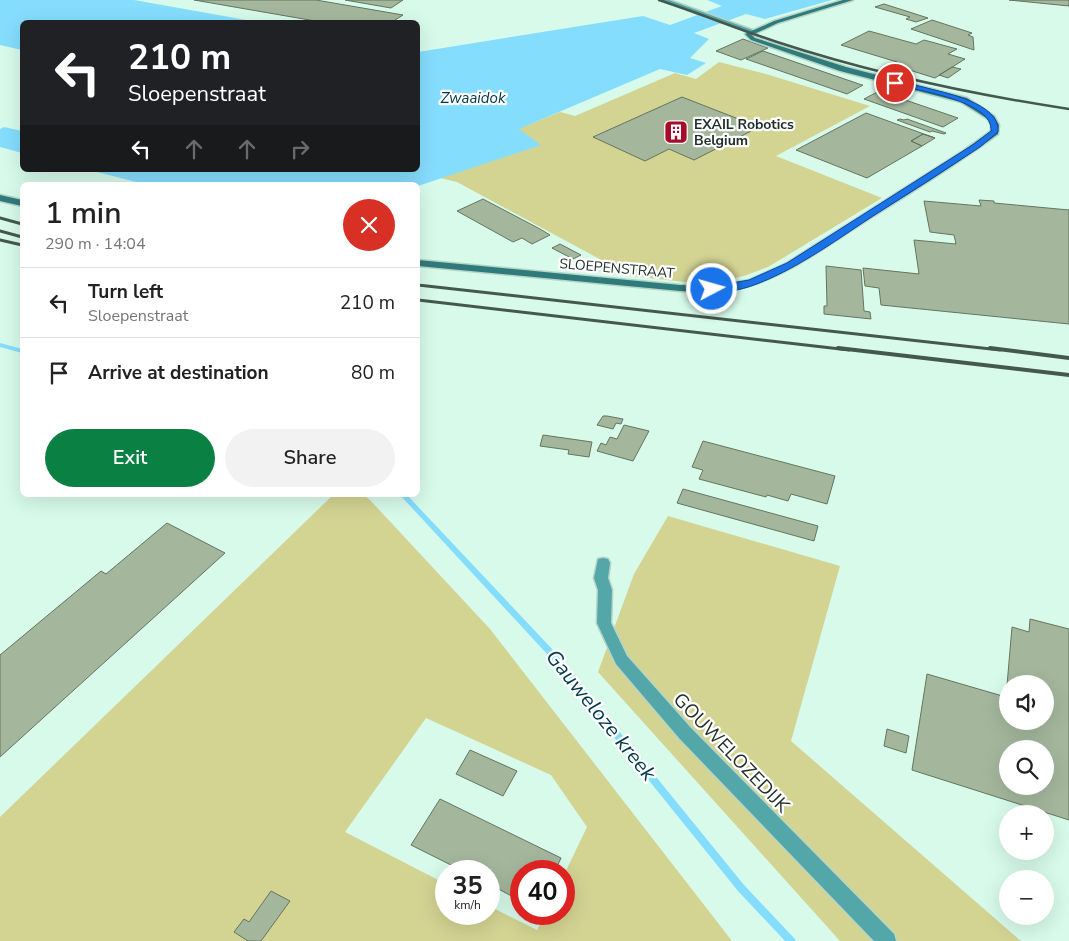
<!DOCTYPE html>
<meta charset="utf-8">
<style>
:root{--surface:#fff;--page:#f2f2f2;--text:#222;--muted:#767676;--line:#e0e0e0;--accent:#0b8043}
body{margin:0;font-family:"Nunito Sans",sans-serif;background:var(--page);color:var(--text);height:100vh;display:flex;flex-direction:column;font-size:19px;white-space:nowrap}
*{box-sizing:border-box;margin:0}
p{font-size:16px;color:var(--muted)}
.icon{flex:none;width:28px;height:28px;fill:none;stroke:currentColor;stroke-width:2;stroke-linecap:round;stroke-linejoin:round}
.map{position:relative;flex:1;overflow:hidden}
.side{position:absolute;left:20px;top:182px;width:400px;height:315px;display:flex;flex-direction:column;background:var(--surface);border-radius:8px;box-shadow:0 5px 20px #0002}
.side>*{flex:none}
.hud{position:absolute;left:20px;top:20px;width:400px;height:152px;border-radius:8px;box-shadow:0 5px 20px #0002;background:#202124;color:#fff;overflow:hidden}
.fabs{position:absolute;left:999px;top:675px;display:grid;gap:10px}
.fabs a{display:grid;place-items:center;width:55px;height:55px;border-radius:50%;background:var(--surface);box-shadow:0 5px 20px #0002;font-size:25px}
.speed{position:absolute;left:435px;top:860px;display:flex;gap:10px;font-size:25px;font-weight:700;text-align:center}
.speed>*{display:grid;place-content:center;width:65px;height:65px;border-radius:50%;background:var(--surface);box-shadow:0 5px 20px #0002;line-height:1}
.speed small{font-size:12px;font-weight:400}
.speed .limit{border:8px solid #d22;background:#fff;color:#111}
.pin{position:absolute;display:grid;place-items:center;width:42px;height:42px;color:#fff;margin:-21px;border:2px solid #fff;border-radius:50%;box-shadow:0 1px 5px #0007}
.me{position:absolute;width:55px;margin:-28px;rotate:84deg;stroke-linejoin:round;filter:drop-shadow(0 0 4px #0008)}
.turn{display:flex;align-items:center;gap:18px;height:105px;padding:0 25px;font-size:22px}
.turn .icon{width:65px;height:65px;stroke-width:2.5}
.turn b{display:block;font-size:35px;line-height:42px}
.lanes{display:flex;align-items:center;height:48px;padding:0 25px;background:#0003;justify-content:center;gap:25px;direction:ltr}
.lanes .off{opacity:.35}
.round{display:grid;place-items:center;flex:none;width:52px;height:52px;border-radius:26px;background:var(--page)}
.head{display:flex;align-items:center;justify-content:space-between;height:85px;padding:0 25px}
h1{font-size:30px;font-weight:600;line-height:38px}
.action{display:flex;gap:10px;margin-top:auto;padding:10px 25px}
.action a{flex:1;height:58px;border-radius:30px;background:var(--accent);color:#fff;font-size:20px;font-weight:600;line-height:58px;text-align:center}
.action a+a{background:var(--page);color:var(--text)}
ul{padding:0;list-style:none}
li{display:flex;align-items:center;gap:15px;height:70px;padding:0 25px;border-top:1px solid var(--line)}
li div{flex:1}
li b{display:block;font-size:19px}
li em{font-style:normal}
.map>svg:first-child{display:block}
.green{fill:#d3d392;fill-rule:evenodd}
.water{fill:#85ddfe}
.lines{fill:none;stroke-linecap:round;stroke-linejoin:round}
.stream{fill:#85ddfe;fill-rule:evenodd}
.building{fill:#a4b79d;stroke:#64755e;fill-rule:evenodd}
.street-casing{stroke:#b6d5c8;stroke-width:3}
.secondary-casing{stroke:#b6d5c8;stroke-width:3}
.street{fill:#54a7a8;fill-rule:evenodd}
.secondary{fill:#2f7b7b;fill-rule:evenodd}
.rail-far2{stroke:#455850;stroke-width:2.5}
.rail-far1{stroke:#455850;stroke-width:3}
.rail{stroke:#455850;stroke-width:4}
.route{fill:#1a73e8;stroke:#114b97}
.labels{text-anchor:middle;stroke-width:4.5;stroke-linejoin:round;paint-order:stroke}
.far-poi-label{font-size:14px;font-weight:bold;fill:#212f29;stroke:#fefefe;text-anchor:start}
.far-street-label{font-size:14px;fill:#212f29;stroke:#fefefe}
.far-water-label{font-size:15px;font-style:italic;fill:#003849;stroke:#fefefe}
.near-street-label{font-size:19px;fill:#212f29;stroke:#fefefe}
.near-water-label{font-size:21px;font-style:italic;fill:#003849;stroke:#fefefe}
</style>
<div class="map">
<svg width="1069" height="941" viewBox="0 0 1069 941">
<rect width="100%" height="100%" fill="#d7faeb"/>
<path class="green" d="M719,62L766,74L870,106L776,156L882,198L768,267L744,276L716,282H685L631,276L457,182L440,178L540,145L518,129L560,112L575,116L675,73L696,79Z
M333,495H364L370,500L490,629L732,941H0V817ZM426,718L551,775L587,827L564,875V914H545L537,930L489,906V914H446V884L345,832Z
M668,516L840,566L791,741L1021,941H840L598,672L634,574Z"/>
<path class="water" d="M0,0H134L258,22H22V50L0,45Z
M707,0H832L765,19L746,14L694,33L709,39L690,58L706,63L687,75L660,69L519,129L541,145L418,186L148,185L89,170H418V52L643,16L670,25L722,6Z
M4,127L22,131V153L0,147V129Z"/>
<g class="lines">
<path class="stream" d="M0,343L22,349V353L0,347Z
M400,495H407L553,650L744,885L794,938L796,941H785L738,891L547,654Z"/>
</g>
<path class="building" d="M194,0H316L403,15L392,22H321Z
M345,0H403L391,8Z
M1069,0V6L1009,0Z
M884,4L928,18L916,22L906,19L910,17L875,7Z
M932,20L972,33L968,35L973,37L974,50L911,29Z
M869,31L916,44L924,40L957,49L948,54L965,59L935,78L893,65L897,62L841,45Z
M743,39L768,48L741,60L716,51Z
M763,51L862,85H863L847,94L746,59Z
M952,67L961,69L948,78L939,75Z
M879,91L958,118L943,127L864,99Z
M682,97L759,127L694,160L669,149L645,161L593,137Z
M866,113L935,138L923,134L911,141L922,146L867,178L796,150Z
M900,119L904,120L907,119L946,133L944,134L932,131L930,132L897,120Z
M923,134L935,138L922,146L911,141Z
M483,199L540,229L550,235L532,244L522,238L513,242L457,211Z
M979,200L994,201V203L1069,210V324L881,305L879,288L865,286L863,268L919,274L914,240L956,244L954,235L930,232L924,201L981,206Z
M560,244L581,255L573,259L552,248Z
M826,266L861,270L864,311L870,312L871,319L824,314V306H827Z
M603,416H607L623,419L621,424L616,423L613,429L597,425Z
M624,425L649,431L633,461L597,451L601,443L606,445L610,437L617,439Z
M543,435L592,442L589,457L568,454L569,450L540,446Z
M703,441L835,476L827,504L791,494L788,501L767,495L766,497L699,479L703,470L692,467Z
M683,489L818,526L814,541L677,503Z
M167,523L225,553L0,757V655L101,571L106,574Z
M1030,619L1069,629V820L912,770L927,674L1006,697L1012,627L1029,632ZM1008,684H1045V721H1008ZM1008,749H1045V786H1008Z
M887,729L909,736L906,753L884,746Z
M470,750L517,771L503,796L456,774Z
M440,799L561,858L555,871H521V901L489,884V871H463L411,845Z
M271,891L290,901L261,941H248L234,932L244,919L249,922Z"/>
<g class="lines">
<g class="street-casing">
<path id="street" d="M660,0H669L755,31L750,32Z
M603,558L608,559L610,563L608,578L612,590L611,623L627,656L691,728L894,934L896,941H874L679,738L616,664L597,623L598,590L594,578L598,559Z"/>
</g>
<g class="secondary-casing">
<path id="secondary" d="M843,0H853L778,23L752,35L755,38L846,67L967,98L994,116L999,125L998,134C953,167 905,196 858,226C825,247 793,271 755,284C731,293 705,292 680,291L418,266V260L680,285L708,286L731,284L749,280L787,263L963,151L991,131V125L988,119L961,102L840,71L751,40L745,34L774,21Z
M0,195L22,200V206L0,201Z"/>
</g>
<use href="#street" class="street"/>
<use href="#secondary" class="secondary"/>
<path class="rail-far2" d="M659,0C699,13 737,29 777,42C872,73 970,94 1069,109"/>
<path class="rail-far1" d="M0,218L22,224
M0,231L22,237
M0,240L22,245
M418,285L1000,350
M418,300L849,350"/>
<path class="rail" d="M838,348L1069,375
M990,348L1069,358"/>
</g>
<path class="route" d="M893,81C902,81 914,85 923,87C945,93 1001,103 998,132L980,147C945,170 911,192 876,214C837,239 756,301 708,291V287L749,280L787,263L974,144L991,131C994,101 915,90 893,84Z"/>
<defs>
<g id="building-square" transform="scale(1.25)"><rect x="-9" y="-9" width="18" height="18" rx="4" fill="#a60c29" stroke="#fefefe"/><path d="M-4-6H4V6H1V3H-1V6H-4ZM-2.5-4.3h1.7v1.8h-1.7ZM.8-4.3h1.7v1.8H.8ZM-2.5-1h1.7V.8h-1.7ZM.8-1h1.7V.8H.8Z" fill="#fff"/></g>
</defs>
<g fill-rule="evenodd">
<use href="#building-square" x="676" y="132"/>
</g>
<g class="labels">
<g class="far-poi-label">
<text x="694" y="129">EXAIL Robotics<tspan x="694" dy="16">Belgium</tspan></text>
</g>
<g class="far-street-label">
<text transform="translate(617 268) rotate(5)" y="5">SLOEPENSTRAAT</text>
</g>
<g class="far-water-label">
<text x="473" y="103">Zwaaidok</text>
</g>
<g class="near-street-label">
<text transform="translate(732 752) rotate(46)" y="7">GOUWELOZEDIJK</text>
</g>
<g class="near-water-label">
<text transform="translate(601 715) rotate(51)" y="7">Gauweloze kreek</text>
</g>
</g>
</svg>
<div class="fabs">
<a><svg class="icon" aria-label="sound" viewBox="0 0 24 24"><path d="M4 9h4l5-4v14l-5-4H4zM17 9q2 3 0 6"/></svg></a>
<a><svg class="icon" aria-label="search" viewBox="0 0 24 24"><circle cx="10" cy="10" r="6"/><path d="M15 15l6 6"/></svg></a>
<a>+</a>
<a>−</a>
</div>
<div class="speed"><div>35<small>km/h</small></div><div class="limit">40</div></div>
<div class="pin" style="left:895px;top:83px;background:#d93025"><svg class="icon" aria-label="arrive" viewBox="0 0 24 24"><path d="M6 21V4h12l-3 4 3 4H6"/></svg></div>
<svg class="me" style="left:712px;top:289px" viewBox="-20 -20 40 40"><circle r="17" fill="#1a73e8" stroke="#fff" stroke-width="3"/><path d="M0-11L8 9 0 5-8 9z" fill="#fff"/></svg>
<div class="hud">
<div class="turn"><svg class="icon" aria-label="left" viewBox="0 0 24 24"><path d="M17 20v-9H6M10 6l-5 5 5 5"/></svg><div><b>210 m</b>Sloepenstraat</div></div>
<div class="lanes"><svg class="icon" aria-label="left" viewBox="0 0 24 24"><path d="M17 20v-9H6M10 6l-5 5 5 5"/></svg><svg class="icon off" aria-label="ahead" viewBox="0 0 24 24"><path d="M12 20V5M6 11l6-6 6 6"/></svg><svg class="icon off" aria-label="ahead" viewBox="0 0 24 24"><path d="M12 20V5M6 11l6-6 6 6"/></svg><svg class="icon off" aria-label="right" viewBox="0 0 24 24"><path d="M7 20v-9h11M14 6l5 5-5 5"/></svg></div>
</div>
<section class="side">
<div class="head"><div><h1>1 min</h1><p>290 m · 14:04</p></div><a class="round" style="background:#d93025;color:#fff"><svg class="icon" aria-label="close" viewBox="0 0 24 24"><path d="M6 6l12 12M18 6L6 18"/></svg></a></div>
<ul>
<li><svg class="icon" aria-label="left" viewBox="0 0 24 24"><path d="M17 20v-9H6M10 6l-5 5 5 5"/></svg><div><b>Turn left</b><p>Sloepenstraat</p></div><em>210 m</em></li>
<li><svg class="icon" aria-label="arrive" viewBox="0 0 24 24"><path d="M6 21V4h12l-3 4 3 4H6"/></svg><div><b>Arrive at destination</b></div><em>80 m</em></li>
</ul>
<div class="action"><a>Exit</a><a>Share</a></div>
</section>
</div>
